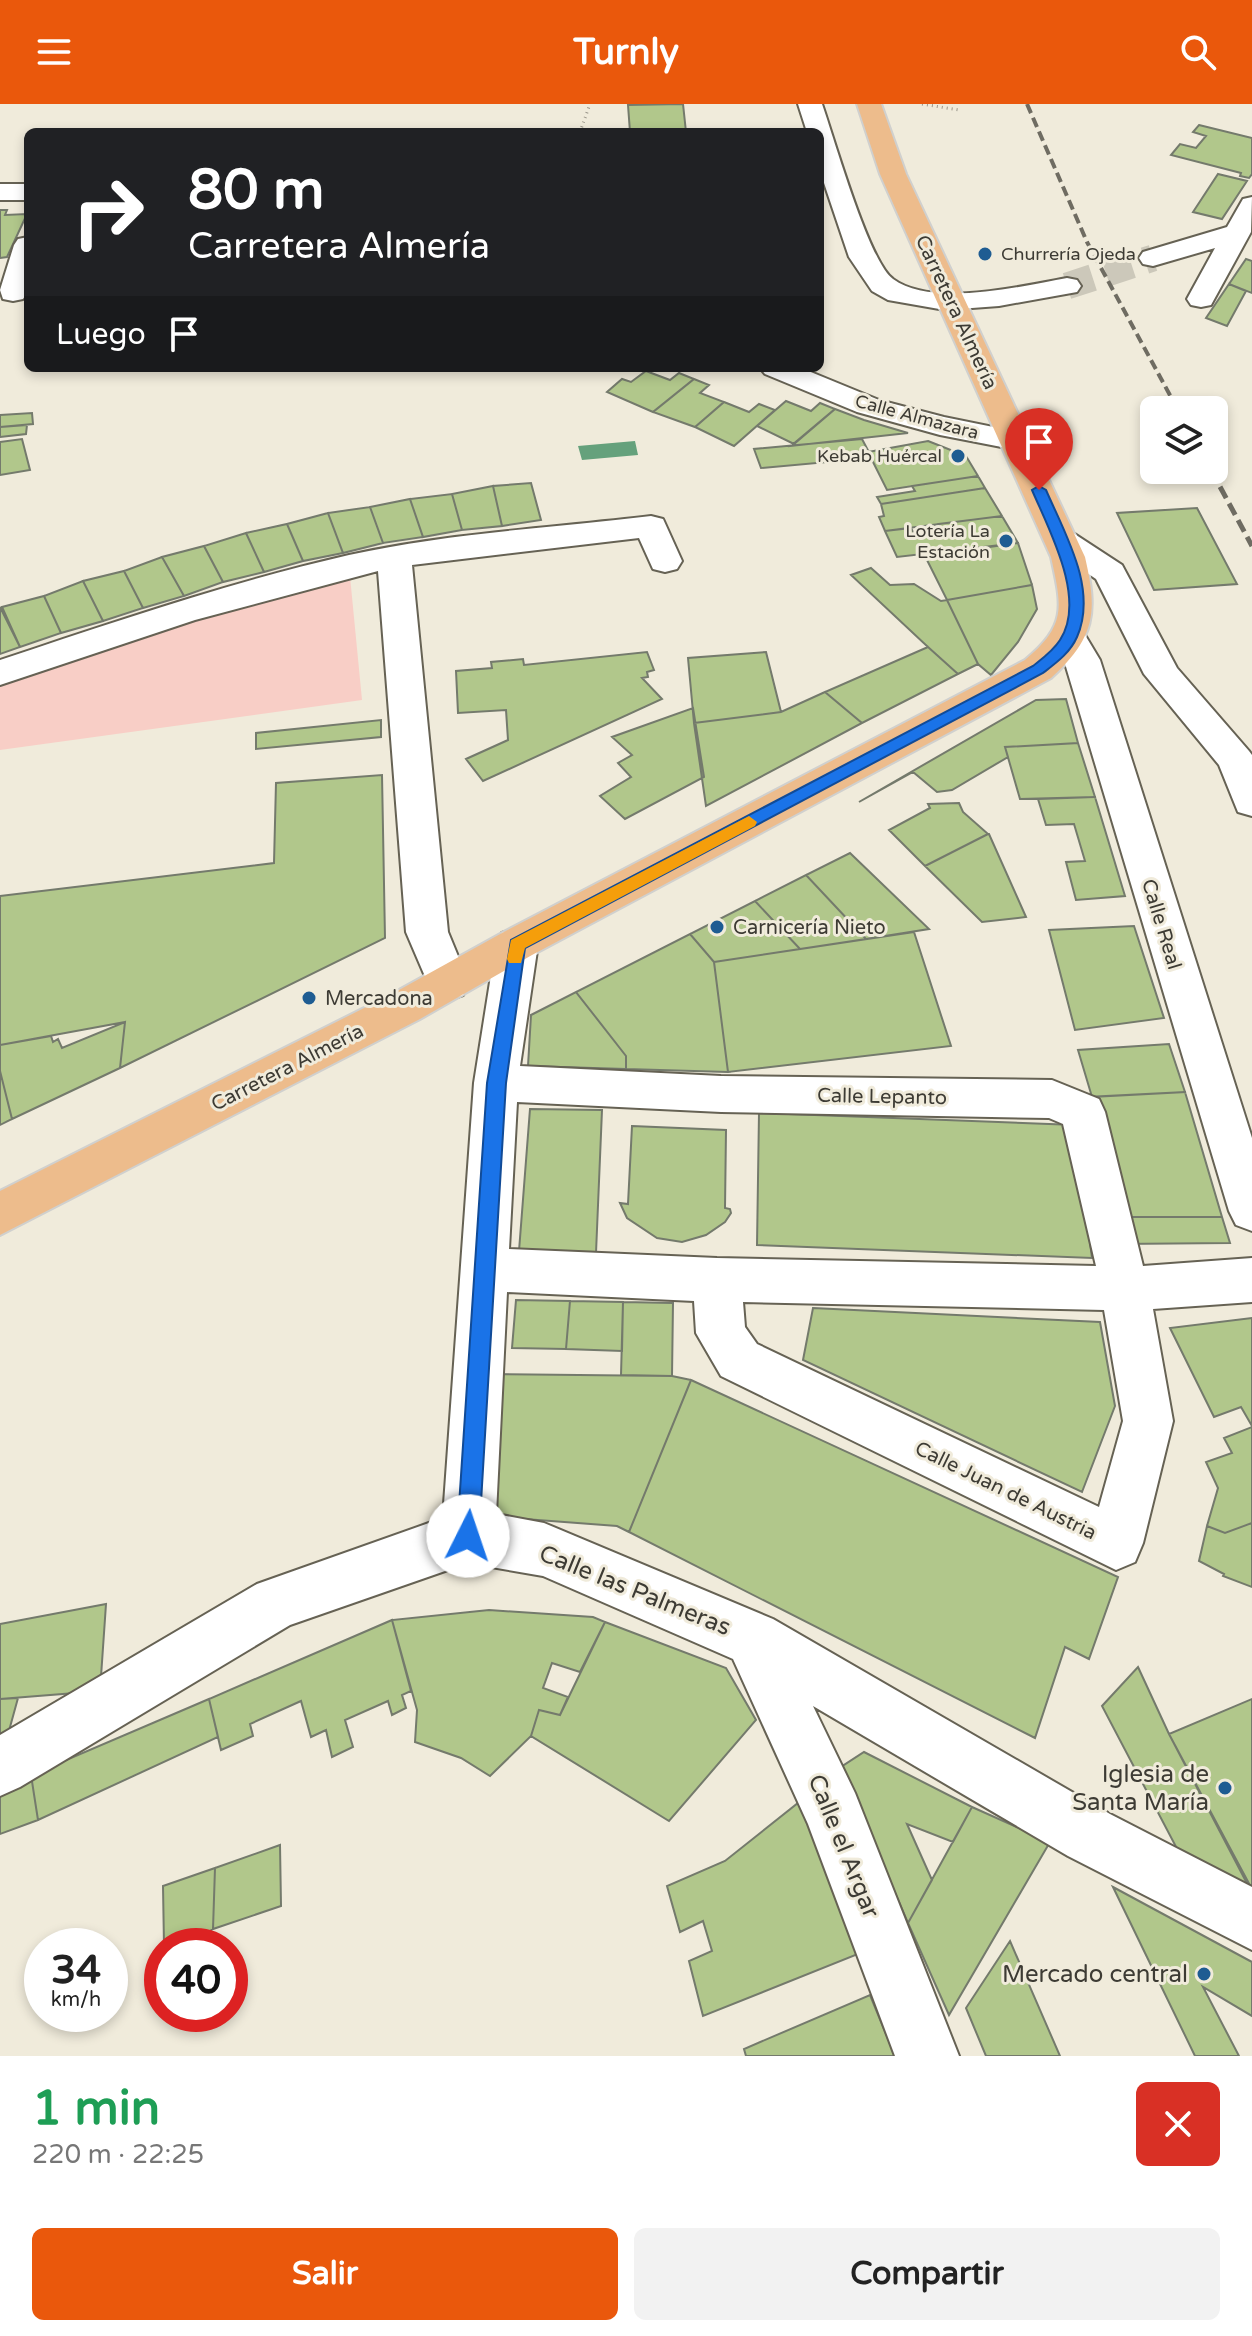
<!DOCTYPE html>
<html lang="es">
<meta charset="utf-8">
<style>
:root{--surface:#fff;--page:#f2f2f2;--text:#222;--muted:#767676;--accent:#ea580c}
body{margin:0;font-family:"Varela Round",sans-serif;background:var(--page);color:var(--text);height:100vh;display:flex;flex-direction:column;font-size:30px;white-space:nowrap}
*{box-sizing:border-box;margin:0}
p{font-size:26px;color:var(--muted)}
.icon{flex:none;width:44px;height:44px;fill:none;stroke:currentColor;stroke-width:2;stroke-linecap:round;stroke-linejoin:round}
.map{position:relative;height:1952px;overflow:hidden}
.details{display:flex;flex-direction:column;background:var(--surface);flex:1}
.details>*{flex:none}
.top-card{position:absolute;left:24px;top:24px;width:800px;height:244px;border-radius:12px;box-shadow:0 4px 12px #0003;background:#202124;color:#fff;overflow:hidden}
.controls{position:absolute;left:1140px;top:292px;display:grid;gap:16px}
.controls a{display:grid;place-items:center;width:88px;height:88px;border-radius:12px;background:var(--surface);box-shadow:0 4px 12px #0003;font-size:40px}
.speed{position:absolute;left:24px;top:1824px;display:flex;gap:16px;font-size:40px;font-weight:700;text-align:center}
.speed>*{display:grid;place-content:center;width:104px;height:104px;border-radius:50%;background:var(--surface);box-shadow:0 4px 12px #0003;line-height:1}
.speed small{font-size:20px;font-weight:400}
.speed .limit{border:12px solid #d22;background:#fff;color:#111}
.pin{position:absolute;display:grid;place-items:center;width:68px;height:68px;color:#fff;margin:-82px -34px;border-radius:50% 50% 50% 0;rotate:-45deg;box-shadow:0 0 8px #0007}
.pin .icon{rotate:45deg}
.me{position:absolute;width:88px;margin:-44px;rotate:4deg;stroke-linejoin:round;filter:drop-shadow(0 0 6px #0008)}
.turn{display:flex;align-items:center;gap:28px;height:168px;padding:0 32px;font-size:36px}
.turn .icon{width:104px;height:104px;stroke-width:2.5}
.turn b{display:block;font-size:56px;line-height:68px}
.then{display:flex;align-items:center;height:76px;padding:0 32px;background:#0003;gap:16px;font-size:30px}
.round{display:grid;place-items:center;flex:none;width:84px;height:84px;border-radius:12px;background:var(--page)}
.summary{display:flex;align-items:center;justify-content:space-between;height:136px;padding:0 32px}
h1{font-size:48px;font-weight:700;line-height:60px;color:#1e9e55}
.cta{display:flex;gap:16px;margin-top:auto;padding:16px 32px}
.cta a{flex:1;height:92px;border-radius:12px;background:var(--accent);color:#fff;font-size:32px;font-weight:700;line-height:92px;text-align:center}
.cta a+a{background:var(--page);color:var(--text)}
header{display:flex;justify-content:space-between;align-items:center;height:104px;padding:0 32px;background:var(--accent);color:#fff;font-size:36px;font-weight:700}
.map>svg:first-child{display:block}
.green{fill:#f8cec6}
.water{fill:#65a17c}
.building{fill:#b1c78b;stroke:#747a6c;stroke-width:2}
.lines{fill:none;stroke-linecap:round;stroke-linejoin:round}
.minor-tunnel{stroke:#ccc8ba;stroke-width:27;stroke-dasharray:27 14;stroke-linecap:butt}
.minor-casing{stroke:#666254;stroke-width:4}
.major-casing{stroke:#d0d0ce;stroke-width:4}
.path{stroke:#9b978b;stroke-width:3;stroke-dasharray:1 4;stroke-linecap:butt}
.minor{fill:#fff;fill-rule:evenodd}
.major{fill:#edbc8c;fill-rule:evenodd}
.rail-far1{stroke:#6f6c62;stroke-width:4;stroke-dasharray:10 5;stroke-linecap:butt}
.rail{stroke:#6f6c62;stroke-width:5;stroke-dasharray:13 6;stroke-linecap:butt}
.route{fill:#1a73e8;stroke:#114b97;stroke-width:2}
.slow{fill:#f59e0b}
.poi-dot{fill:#1e5c92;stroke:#f0ebdb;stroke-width:3}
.labels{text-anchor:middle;stroke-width:6;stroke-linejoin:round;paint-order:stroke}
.far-poi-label{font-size:18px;fill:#3d3b34;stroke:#f0ebdb;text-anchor:end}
.far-street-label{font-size:18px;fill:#3d3b34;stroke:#f0ebdb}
.street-label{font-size:20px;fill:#3d3b34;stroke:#f0ebdb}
.poi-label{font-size:20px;fill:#3d3b34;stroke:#f0ebdb;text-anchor:start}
.near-street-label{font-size:24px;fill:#3d3b34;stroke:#f0ebdb}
.near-poi-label{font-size:24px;fill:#3d3b34;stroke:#f0ebdb;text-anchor:end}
</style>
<header><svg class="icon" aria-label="menu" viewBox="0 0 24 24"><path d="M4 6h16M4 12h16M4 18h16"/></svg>Turnly<svg class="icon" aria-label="search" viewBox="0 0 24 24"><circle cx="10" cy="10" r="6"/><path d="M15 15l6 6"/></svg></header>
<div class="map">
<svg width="1252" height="1952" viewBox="0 0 1252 1952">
<rect width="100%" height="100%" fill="#f0ebdb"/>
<path class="green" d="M349,462L362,596L0,646V569Z"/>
<path class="water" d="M635,337L638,351L582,356L578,342Z"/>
<path class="building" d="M683,0L686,28H630L628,1Z
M1199,21L1252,34V70L1249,74L1240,72L1241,69L1171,51L1180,40L1196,44L1206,32L1193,28Z
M1218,70L1247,77L1222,115L1193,108Z
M0,106H7L5,111L27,110L7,153L0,154Z
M1246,155L1252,157V189L1229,180Z
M1229,180L1246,187L1227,222L1206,214Z
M646,267L670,276L679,269L694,275L653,308L607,288L622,275L631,278Z
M694,275L709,281L700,289L724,298L695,323L653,308Z
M786,297L811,307L820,299L835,305L794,340L757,322Z
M724,298L749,308L759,300L775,306L734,342L695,323Z
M835,305L864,316L908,329L791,342Z
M32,309L33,320L0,323V311Z
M27,321L26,330L0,333V323Z
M22,335L30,366L0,371V338Z
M862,335L872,354L761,364L754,345Z
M928,337L966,352L978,372L887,386L868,348Z
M978,372L985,384L881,400L877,393L915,387L912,382Z
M531,379L541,416L502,422L493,382Z
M493,382L502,422L462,426L452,390Z
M985,384L1002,412L885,427L879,413L884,412L881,400Z
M452,390L462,426L423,433L410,395Z
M410,395L423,433L383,439L370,403Z
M370,403L383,439L343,449L328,409Z
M1197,404L1237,480L1154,486L1117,409Z
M328,409L343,449L303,457L287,420Z
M1002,412L1018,439L897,453L885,427L911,424L916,433L943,429L938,420Z
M287,420L303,457L264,468L246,429Z
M246,429L264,468L223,478L204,442Z
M1018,439L1032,481L947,496L925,452Z
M204,442L223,478L184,492L162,453Z
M162,453L184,492L143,504L124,467Z
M871,464L890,481L914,480L941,497L947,496L978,560L958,570L928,543L851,471Z
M124,467L143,504L103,517L83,477Z
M83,477L103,517L61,529L44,492Z
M1032,481L1037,505L1018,538L991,571L978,560L947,496Z
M44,492L61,529L20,543L2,503Z
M0,503L20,543L0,550Z
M928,543L958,570L862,619L825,588Z
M647,548L654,566L647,568L648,573L642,574L662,595L483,677L466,655L508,636L506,606L458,609L456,567L492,564L491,558L523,555L524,561Z
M766,548L781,608L694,619L688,554Z
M825,588L862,619L706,702L694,619L781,608Z
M1066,595L1078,639L1005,643L1008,653L952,686L937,688L913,668L859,698L1036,596Z
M693,604L704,673L625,715L600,692L631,673L618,659L632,651L612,633Z
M381,616V633L256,645V629Z
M1078,639L1095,693L1020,695L1005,643Z
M382,671L385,834L120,964L125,918L0,941V792L274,759L276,679Z
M1095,693L1125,792L1076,796L1066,758L1085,757L1074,720L1046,721L1038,695Z
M959,699L963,708L988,730L925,762L889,726L930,704L928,700Z
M988,730H989L1026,813L982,818L925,762Z
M850,749L929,825L866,835L806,771Z
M806,771L866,835L800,845L755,797Z
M755,797L800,845L714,858L690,830Z
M1134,822L1164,914L1075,926L1049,826Z
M914,828L951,942L728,968L714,858Z
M690,830L714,858L728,968L626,965V952L576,888Z
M576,888L626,952V965L528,962L531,911Z
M125,918L120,964L12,1015L0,967V941L51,932L53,938L58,935L62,944Z
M1169,940L1185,988L1092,993L1078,946Z
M0,967L12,1015L0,1021Z
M1185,988L1222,1113H1112L1087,993Z
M530,1005L602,1006L596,1149L519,1147Z
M759,1009L1075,1021L1092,1154L757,1141Z
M632,1022L726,1026L725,1104L730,1105L731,1109L725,1118L706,1131L682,1138L657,1134L627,1114L620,1099L628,1100Z
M1112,1113H1222L1230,1139L1117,1140Z
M516,1196L570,1197L566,1245L512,1244Z
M570,1197L623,1198L622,1247L566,1245Z
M623,1198L673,1199L672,1272L621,1271Z
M813,1204L1100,1218L1115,1302L1082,1388L803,1256Z
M1252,1214V1322L1241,1303L1214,1313L1170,1224Z
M491,1270L672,1272L691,1276L629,1428L617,1422L485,1412Z
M691,1276L1118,1473L1089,1555L1065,1543L1035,1634L629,1428Z
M1252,1323V1419L1225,1429L1207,1422L1218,1384L1206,1358L1232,1349L1224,1334Z
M1252,1419V1483L1223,1472L1224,1470L1199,1457L1207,1422L1225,1429Z
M106,1500L100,1587L0,1595V1520Z
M489,1506L593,1513L605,1518L580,1568L552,1559L543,1584L568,1593L560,1611L539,1606L531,1632L490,1672L461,1654L415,1638L417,1606L392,1516Z
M392,1516L411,1587L402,1591L406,1604L392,1611L388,1597L345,1616L353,1643L332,1653L326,1626L311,1633L301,1597L250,1620L253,1632L221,1646L209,1595Z
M605,1518L726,1564L756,1616L669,1717L531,1632L539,1606L560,1611Z
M1138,1563L1169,1630L1252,1789L1184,1758L1102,1602Z
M18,1594L7,1634H0V1595Z
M209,1595L218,1633L38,1716L31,1671Z
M1252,1595V1785L1169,1630Z
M864,1648L972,1703L953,1738L907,1720L932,1776L908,1819L841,1663Z
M31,1671L38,1716L0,1730V1685Z
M803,1695L858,1850L703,1912L689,1857L712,1847L703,1817L680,1828L667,1782L725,1757Z
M972,1703L1050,1738L949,1911L908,1819Z
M280,1741L281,1802L213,1825L215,1764Z
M215,1764L213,1825L186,1842H164L163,1782Z
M1113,1783L1252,1858V1912L1203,1883L1239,1952H1195Z
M1010,1837L1060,1952H986L966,1904Z
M870,1891L895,1952H746L744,1945Z"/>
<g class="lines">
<path class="minor-tunnel" d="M1067,182L1153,154"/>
<g class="minor-casing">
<path id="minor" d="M798,0H822C834,34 869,158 893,175C932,204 1022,182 1067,174L1077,176L1081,182L1077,188L999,202L945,206L888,196L872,187L849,153L820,67V28H807Z
M0,80H28V96H0Z
M1252,93L1251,128L1211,201L1201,203L1191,201L1187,195L1215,144L1153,162L1143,160L1139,154L1143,148L1227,123L1243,95Z
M28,133L27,189L23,195L13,197L3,195L0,186L14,141L18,135Z
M760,264H801L879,296L944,313L1028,330L1033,337L1028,344L1017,346L940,331L857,308L765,270Z
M651,412L663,415L682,457L677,465L665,468L653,465L639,434L412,461L448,828L469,879L463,891L448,896L433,891L406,828L378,467L195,516L0,581V556C115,518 231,478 349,451C448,429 551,424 651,412Z
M1061,426L1073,429L1122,461L1177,564L1249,647L1252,651V712L1238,708L1219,661L1144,570L1096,475L1049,443L1044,436L1049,429Z
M1070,522L1082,526L1100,556L1252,1034V1127L1236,1121L1229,1107L1064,556L1052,534L1058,526Z
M517,824L532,829L538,840L520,962L721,972L1052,976L1099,995L1105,1008L1143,1162L1252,1154V1198L1153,1205L1173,1317L1143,1439L1135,1458L1116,1466L721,1272L696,1229L694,1197L507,1188L496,1410L544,1419L773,1515L1110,1710L1252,1783V1846L1068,1752L813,1602L855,1689L959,1952H895L808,1720L733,1555L543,1472L468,1459L290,1521L20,1683L0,1692V1631L257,1480L443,1414L474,979L496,840L502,829ZM517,998L721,1008L1049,1014L1063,1020L1096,1162L717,1154L509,1145ZM743,1198L1104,1206L1123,1317L1099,1403L757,1240L745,1223Z"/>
</g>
<g class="major-casing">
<path id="major" d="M857,0H881L906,70L1085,453C1098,509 1095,534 1051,574L532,851L420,915L0,1131V1087L390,891L502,829L1025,556C1067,521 1062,503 1051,453L880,70Z"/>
</g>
<path class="path" d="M922,0L959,6
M580,28L590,0"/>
<use href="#minor" class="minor"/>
<use href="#major" class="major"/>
<path class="rail-far1" d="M1027,0L1087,138L1178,306"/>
<path class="rail" d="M1211,366L1252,442"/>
</g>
<path class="route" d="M1039,382L1046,386C1065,430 1098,485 1077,533C1070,549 1056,559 1043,569L525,844L506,979L479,1432L476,1440L468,1443L460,1440L457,1432L487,979L511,836L1033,562C1043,554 1053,547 1060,536C1087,495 1049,426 1032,386Z"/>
<path class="slow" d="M749,712L757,718L755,722L525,844L521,859H509L507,855L511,836Z"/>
<g class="poi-dot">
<circle cx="985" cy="150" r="8"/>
<circle cx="958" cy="352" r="8"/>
<circle cx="1006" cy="437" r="8"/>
<circle cx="717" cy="823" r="8"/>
<circle cx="309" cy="894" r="8"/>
<circle cx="1225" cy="1684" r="8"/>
<circle cx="1204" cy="1870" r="8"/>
</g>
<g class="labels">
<g class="far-poi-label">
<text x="1001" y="156" text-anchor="start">Churrería Ojeda</text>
<text x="942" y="358">Kebab Huércal</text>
<text x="990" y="433">Lotería La<tspan x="990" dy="21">Estación</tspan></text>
</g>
<g class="far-street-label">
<text transform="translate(917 313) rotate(15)" y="6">Calle Almazara</text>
</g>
<g class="street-label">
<text transform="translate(957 208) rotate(65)" y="7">Carretera Almería</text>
<text transform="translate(1162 820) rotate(73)" y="7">Calle Real</text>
<text transform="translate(287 963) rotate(-27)" y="7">Carretera Almería</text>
<text transform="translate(882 992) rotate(1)" y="7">Calle Lepanto</text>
<text transform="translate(1006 1386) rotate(26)" y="7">Calle Juan de Austria</text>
</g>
<g class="poi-label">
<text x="733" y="830">Carnicería Nieto</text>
<text x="325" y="901">Mercadona</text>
</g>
<g class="near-street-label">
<text transform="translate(635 1486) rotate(22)" y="8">Calle las Palmeras</text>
<text transform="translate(844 1742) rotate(68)" y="8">Calle el Argar</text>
</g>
<g class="near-poi-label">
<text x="1209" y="1678">Iglesia de<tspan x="1209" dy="28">Santa María</tspan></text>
<text x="1188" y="1878">Mercado central</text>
</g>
</g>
</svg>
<div class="controls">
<a><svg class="icon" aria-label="layers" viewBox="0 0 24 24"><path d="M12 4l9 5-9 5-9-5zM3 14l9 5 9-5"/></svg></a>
</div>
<div class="speed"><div>34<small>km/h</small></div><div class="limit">40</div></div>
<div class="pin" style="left:1039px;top:386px;background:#d93025"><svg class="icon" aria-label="arrive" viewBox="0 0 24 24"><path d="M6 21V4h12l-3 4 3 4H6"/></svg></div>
<svg class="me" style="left:468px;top:1432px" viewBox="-20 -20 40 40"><circle r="19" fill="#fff"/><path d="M0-13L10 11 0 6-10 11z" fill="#1a73e8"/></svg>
<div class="top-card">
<div class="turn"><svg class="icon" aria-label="right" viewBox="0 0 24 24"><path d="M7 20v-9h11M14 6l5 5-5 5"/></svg><div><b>80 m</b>Carretera Almería</div></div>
<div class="then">Luego<svg class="icon" aria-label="arrive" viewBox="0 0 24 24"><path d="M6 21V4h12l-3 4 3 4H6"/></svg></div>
</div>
</div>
<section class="details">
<div class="summary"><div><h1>1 min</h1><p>220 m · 22:25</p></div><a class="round" style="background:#d93025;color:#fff"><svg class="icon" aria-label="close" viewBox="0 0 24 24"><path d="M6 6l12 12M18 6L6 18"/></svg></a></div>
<div class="cta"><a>Salir</a><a>Compartir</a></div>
</section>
